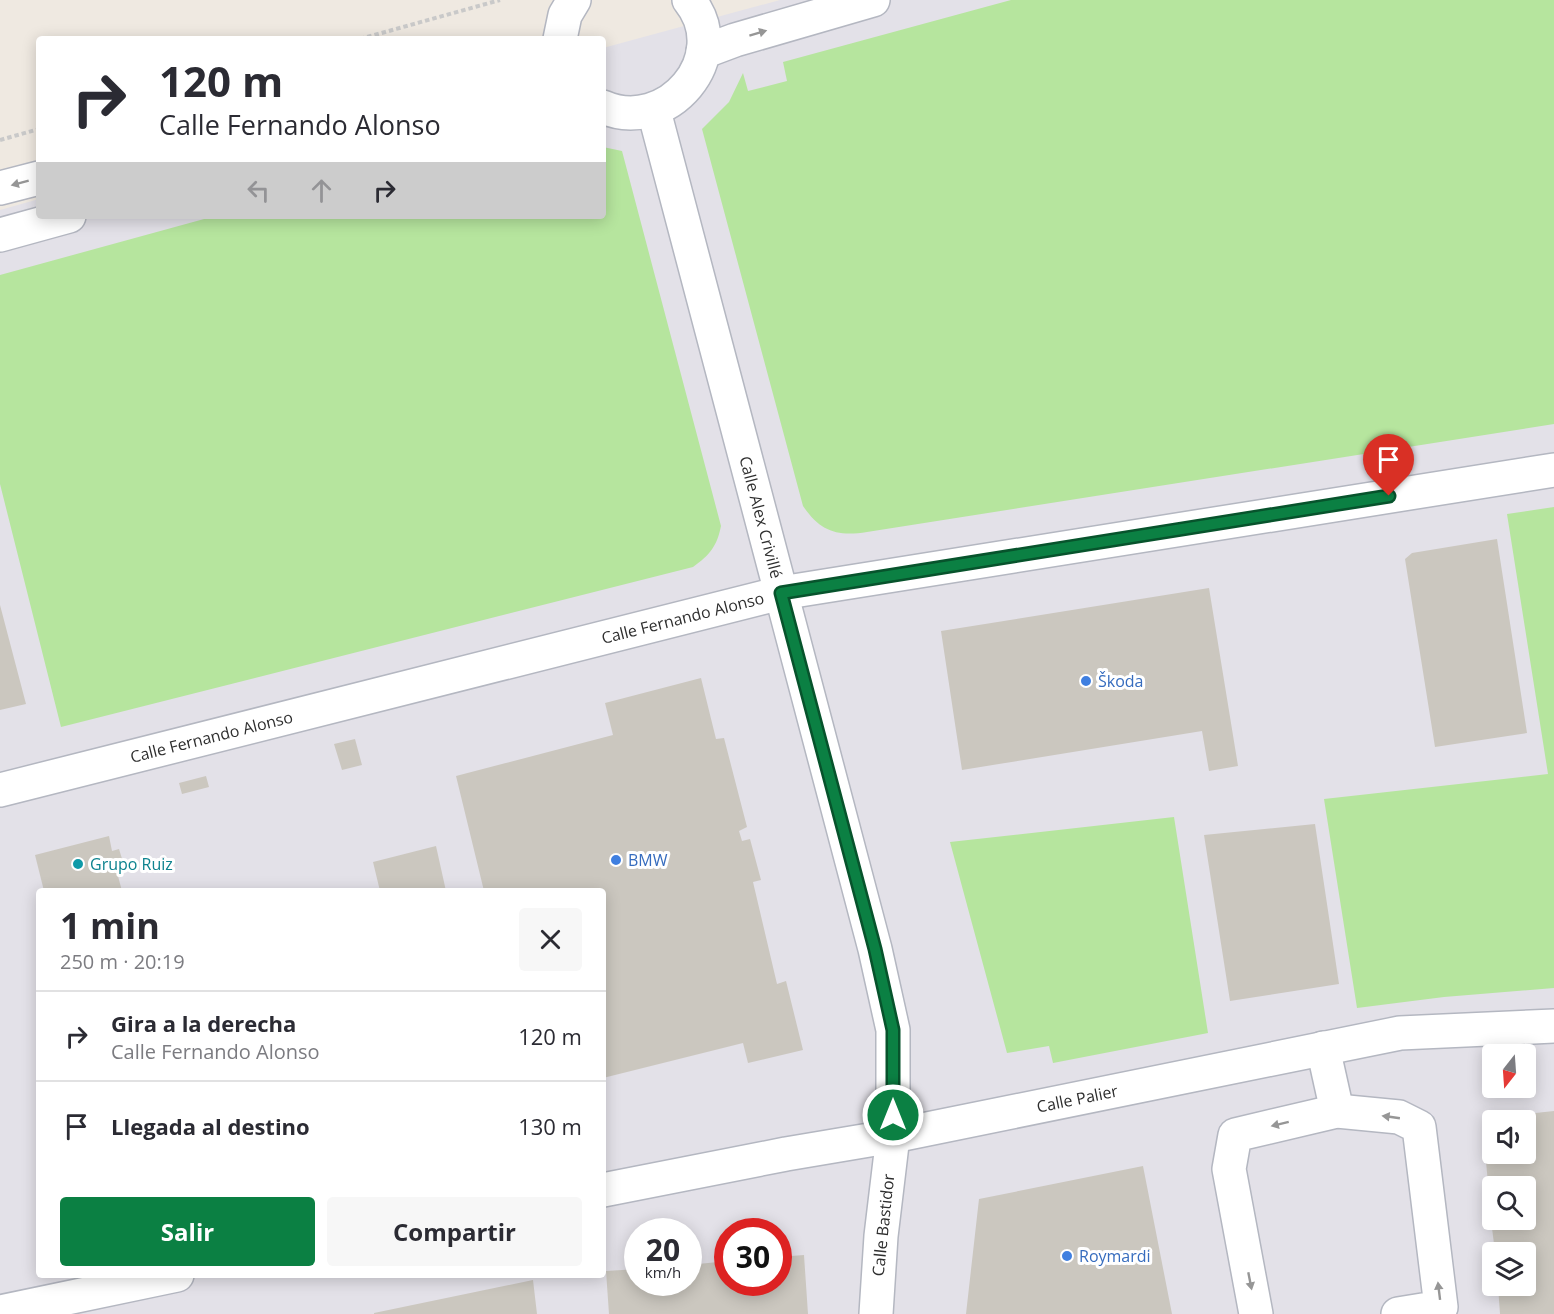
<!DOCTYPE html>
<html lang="es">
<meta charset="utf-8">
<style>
:root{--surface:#fff;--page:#f7f7f7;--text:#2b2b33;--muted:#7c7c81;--line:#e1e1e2;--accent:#0b8043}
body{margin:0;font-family:"Open Sans",sans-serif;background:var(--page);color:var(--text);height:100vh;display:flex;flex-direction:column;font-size:22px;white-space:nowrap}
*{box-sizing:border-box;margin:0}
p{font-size:20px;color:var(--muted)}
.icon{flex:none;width:33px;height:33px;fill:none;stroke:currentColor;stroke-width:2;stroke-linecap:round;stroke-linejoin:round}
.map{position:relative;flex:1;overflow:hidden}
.details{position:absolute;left:36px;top:888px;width:570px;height:390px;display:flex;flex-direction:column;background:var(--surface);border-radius:6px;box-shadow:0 3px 15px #0003}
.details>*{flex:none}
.banner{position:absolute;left:36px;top:36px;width:570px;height:183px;border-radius:6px;box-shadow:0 3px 15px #0003;background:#fff;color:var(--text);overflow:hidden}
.needle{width:39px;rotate:197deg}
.buttons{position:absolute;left:1482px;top:1044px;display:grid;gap:12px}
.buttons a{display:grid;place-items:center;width:54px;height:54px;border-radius:6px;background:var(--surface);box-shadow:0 3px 15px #0003;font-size:30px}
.speed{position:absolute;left:624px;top:1218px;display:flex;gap:12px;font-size:30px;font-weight:700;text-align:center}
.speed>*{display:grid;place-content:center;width:78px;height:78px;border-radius:50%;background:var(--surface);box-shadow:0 3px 15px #0003;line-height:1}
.speed small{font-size:15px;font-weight:400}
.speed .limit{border:9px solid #d22;background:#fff;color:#111}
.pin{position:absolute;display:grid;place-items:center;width:51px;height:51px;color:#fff;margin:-62px -26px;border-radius:50% 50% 50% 0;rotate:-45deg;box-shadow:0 0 6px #0007}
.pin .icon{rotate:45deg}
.me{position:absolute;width:66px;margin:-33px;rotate:0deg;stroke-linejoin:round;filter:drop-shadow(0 0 4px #0008)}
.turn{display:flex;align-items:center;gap:21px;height:126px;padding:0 24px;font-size:27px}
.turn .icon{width:78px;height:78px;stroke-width:2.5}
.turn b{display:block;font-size:42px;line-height:51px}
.lanes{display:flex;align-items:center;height:57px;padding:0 24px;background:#0003;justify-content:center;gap:30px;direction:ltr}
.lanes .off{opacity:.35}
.round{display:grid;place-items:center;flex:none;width:63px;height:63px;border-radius:6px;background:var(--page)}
.headline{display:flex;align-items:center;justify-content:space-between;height:102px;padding:0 24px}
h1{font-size:36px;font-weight:700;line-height:45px}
.primary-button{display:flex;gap:12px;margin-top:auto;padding:12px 24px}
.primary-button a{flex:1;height:69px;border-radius:6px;background:var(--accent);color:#fff;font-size:24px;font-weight:700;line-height:69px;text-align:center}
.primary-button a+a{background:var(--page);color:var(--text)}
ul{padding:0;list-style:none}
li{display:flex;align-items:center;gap:18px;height:90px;padding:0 24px;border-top:2px solid var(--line)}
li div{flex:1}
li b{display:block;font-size:22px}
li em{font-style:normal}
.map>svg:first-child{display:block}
.industrial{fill:#e3e1e8;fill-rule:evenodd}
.green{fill:#b6e59e}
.building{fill:#cbc7bf;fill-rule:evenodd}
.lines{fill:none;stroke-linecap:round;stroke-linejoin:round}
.minor-casing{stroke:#b4b7c1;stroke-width:36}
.path{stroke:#c9c9c9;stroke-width:4;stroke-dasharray:4.5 3;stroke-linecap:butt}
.minor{stroke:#fff;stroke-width:33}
.oneway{fill:#969696}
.route-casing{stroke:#07532c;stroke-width:15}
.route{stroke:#0b8043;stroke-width:10}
.shop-dot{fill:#3f7fe0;stroke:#fff;stroke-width:2}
.culture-dot{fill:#0f9aa8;stroke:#fff;stroke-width:2}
.labels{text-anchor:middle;stroke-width:6;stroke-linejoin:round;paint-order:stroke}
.street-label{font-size:16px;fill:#2e2e2e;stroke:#fff}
.shop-label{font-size:16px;fill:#366cbe;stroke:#fff;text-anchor:start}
.culture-label{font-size:16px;fill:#0d838f;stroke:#fff;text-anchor:start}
</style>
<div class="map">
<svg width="1554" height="1314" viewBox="0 0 1554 1314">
<rect width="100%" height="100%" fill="#efe9e1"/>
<path class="industrial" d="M780,0H1554V1314H0V210L39,199V216H603V48ZM39,891H603V1275H39ZM1492,1054H1526V1088H1492ZM1492,1120H1526V1154H1492ZM1492,1186H1526V1220H1492ZM638,1232H688V1282H638ZM728,1232H778V1282H728ZM1492,1252H1526V1286H1492Z"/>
<path class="green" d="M1011,0H1554V424L867,532C837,537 820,531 803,506L702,129L729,102L743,73L748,91L787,81L783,62Z
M603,147L622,151L721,526C717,546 710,555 693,567L61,727L0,484V275L215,216H603Z
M1554,507V988L1444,997L1357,1008L1324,799L1548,774L1507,514Z
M1174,817L1208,1033L1053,1063L1049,1046L1007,1053L950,842Z"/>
<path class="building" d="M1497,539L1527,733L1435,747L1405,559L1412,553Z
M1209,588L1238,766L1209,771L1202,731L962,770L941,631Z
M0,605L26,704L0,710Z
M701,678L716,739L724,738L747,827L739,831L742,841L750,839L761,880L753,882L777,984L786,981L803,1050L748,1063L743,1043L603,1078V891H484L456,776L613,735L605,703Z
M355,739L362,765L342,770L334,744Z
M206,776L209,787L182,794L179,783Z
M1315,824L1339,984L1230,1001L1204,835Z
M109,836L112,851L119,849L123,862L115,865L122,891H44L35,855Z
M436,846L446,891H380L373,862Z
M1554,1111V1314H1500L1498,1286H1526V1252H1495L1491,1220H1526V1186H1492L1491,1215L1482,1119ZM1492,1120H1526V1154H1492Z
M1143,1166L1172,1314H966L979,1199Z
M804,1255L808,1314H609L606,1271L638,1269V1282H688V1265L728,1261V1282H778V1257Z
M533,1280L537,1314H374V1313Z"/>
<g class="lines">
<g class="minor-casing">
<g id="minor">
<path d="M560,39L565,15L574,0"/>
<path d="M703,52L735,40L873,0"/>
<path d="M603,107C667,135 735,57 689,0"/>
<path id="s1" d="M654,111L875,949L893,1030V1136L881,1236L876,1314"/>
<path d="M0,188L39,178"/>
<path d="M0,235L69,216"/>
<path id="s2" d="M0,790L781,593L1554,470"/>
<path d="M1323,1048L1337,1111"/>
<path id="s3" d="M603,1190L786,1154L893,1136L1400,1033L1554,1026"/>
<path d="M0,1312L177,1275"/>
<path d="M1256,1314L1229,1169L1235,1135L1337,1111L1399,1117L1419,1127L1441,1307L1398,1314"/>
</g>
</g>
<path class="path" d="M360,39L500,0
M0,140L39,129"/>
<use href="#minor" class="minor"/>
</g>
<defs><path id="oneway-solid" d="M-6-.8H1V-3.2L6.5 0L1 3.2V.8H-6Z" transform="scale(1.5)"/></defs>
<g class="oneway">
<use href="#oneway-solid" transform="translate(758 33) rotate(-17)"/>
<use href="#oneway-solid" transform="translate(20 183) rotate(165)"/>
<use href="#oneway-solid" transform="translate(1391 1117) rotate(-172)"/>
<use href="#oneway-solid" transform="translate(1280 1124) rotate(166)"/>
<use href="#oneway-solid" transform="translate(1250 1281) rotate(79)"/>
<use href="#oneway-solid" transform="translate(1439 1291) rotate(-97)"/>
</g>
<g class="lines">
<g class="route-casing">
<path id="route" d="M893,1115V1030L875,949L781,593L1389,496"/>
</g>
<use href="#route" class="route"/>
</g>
<g class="shop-dot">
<circle cx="1086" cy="681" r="6"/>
<circle cx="616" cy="860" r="6"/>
<circle cx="1067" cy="1256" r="6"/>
</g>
<circle class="culture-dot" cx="78" cy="864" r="6"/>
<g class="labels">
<g class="street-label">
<text dy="6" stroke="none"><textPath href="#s1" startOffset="420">Calle Alex Crivillé</textPath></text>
<text dy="6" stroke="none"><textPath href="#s2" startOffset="704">Calle Fernando Alonso</textPath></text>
<text dy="6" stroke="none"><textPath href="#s2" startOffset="218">Calle Fernando Alonso</textPath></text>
<text dy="6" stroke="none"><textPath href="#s3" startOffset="483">Calle Palier</textPath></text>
<text transform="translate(883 1225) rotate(-84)" y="6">Calle Bastidor</text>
</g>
<g class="shop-label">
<text x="1098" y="687">Škoda</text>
<text x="628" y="866">BMW</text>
<text x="1079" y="1262">Roymardi</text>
</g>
<g class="culture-label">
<text x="90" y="870">Grupo Ruiz</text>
</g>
</g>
</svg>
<div class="buttons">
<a><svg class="needle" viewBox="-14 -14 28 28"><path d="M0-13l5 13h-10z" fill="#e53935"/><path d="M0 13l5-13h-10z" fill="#7c7c81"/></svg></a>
<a><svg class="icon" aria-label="sound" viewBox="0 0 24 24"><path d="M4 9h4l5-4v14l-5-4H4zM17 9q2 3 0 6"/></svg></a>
<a><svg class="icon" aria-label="search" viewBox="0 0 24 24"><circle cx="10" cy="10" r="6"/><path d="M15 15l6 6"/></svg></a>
<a><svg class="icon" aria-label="layers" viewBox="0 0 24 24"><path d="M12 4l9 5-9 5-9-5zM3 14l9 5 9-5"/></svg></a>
</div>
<div class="speed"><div>20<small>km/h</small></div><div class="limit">30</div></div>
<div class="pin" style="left:1389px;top:496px;background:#d93025"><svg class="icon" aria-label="arrive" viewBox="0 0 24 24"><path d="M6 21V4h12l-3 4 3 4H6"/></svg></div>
<svg class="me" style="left:893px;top:1115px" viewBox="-20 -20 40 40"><circle r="17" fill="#0b8043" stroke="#fff" stroke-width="3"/><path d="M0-11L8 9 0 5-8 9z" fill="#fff"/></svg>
<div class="banner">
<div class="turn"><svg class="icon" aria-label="right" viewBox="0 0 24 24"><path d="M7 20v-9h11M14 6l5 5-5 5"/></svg><div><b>120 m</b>Calle Fernando Alonso</div></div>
<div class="lanes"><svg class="icon off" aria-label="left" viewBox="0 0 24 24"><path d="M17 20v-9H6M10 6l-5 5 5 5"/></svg><svg class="icon off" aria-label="ahead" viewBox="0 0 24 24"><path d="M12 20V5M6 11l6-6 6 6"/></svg><svg class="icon" aria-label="right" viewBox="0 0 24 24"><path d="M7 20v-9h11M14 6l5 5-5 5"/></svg></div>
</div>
<section class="details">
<div class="headline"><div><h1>1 min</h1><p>250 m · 20:19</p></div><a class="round"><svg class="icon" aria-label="close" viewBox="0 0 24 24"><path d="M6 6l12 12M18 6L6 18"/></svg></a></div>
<ul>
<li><svg class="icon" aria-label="right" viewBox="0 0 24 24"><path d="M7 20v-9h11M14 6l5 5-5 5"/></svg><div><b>Gira a la derecha</b><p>Calle Fernando Alonso</p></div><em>120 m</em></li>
<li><svg class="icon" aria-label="arrive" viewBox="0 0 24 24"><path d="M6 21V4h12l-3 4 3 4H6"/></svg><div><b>Llegada al destino</b></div><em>130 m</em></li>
</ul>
<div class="primary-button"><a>Salir</a><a>Compartir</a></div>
</section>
</div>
